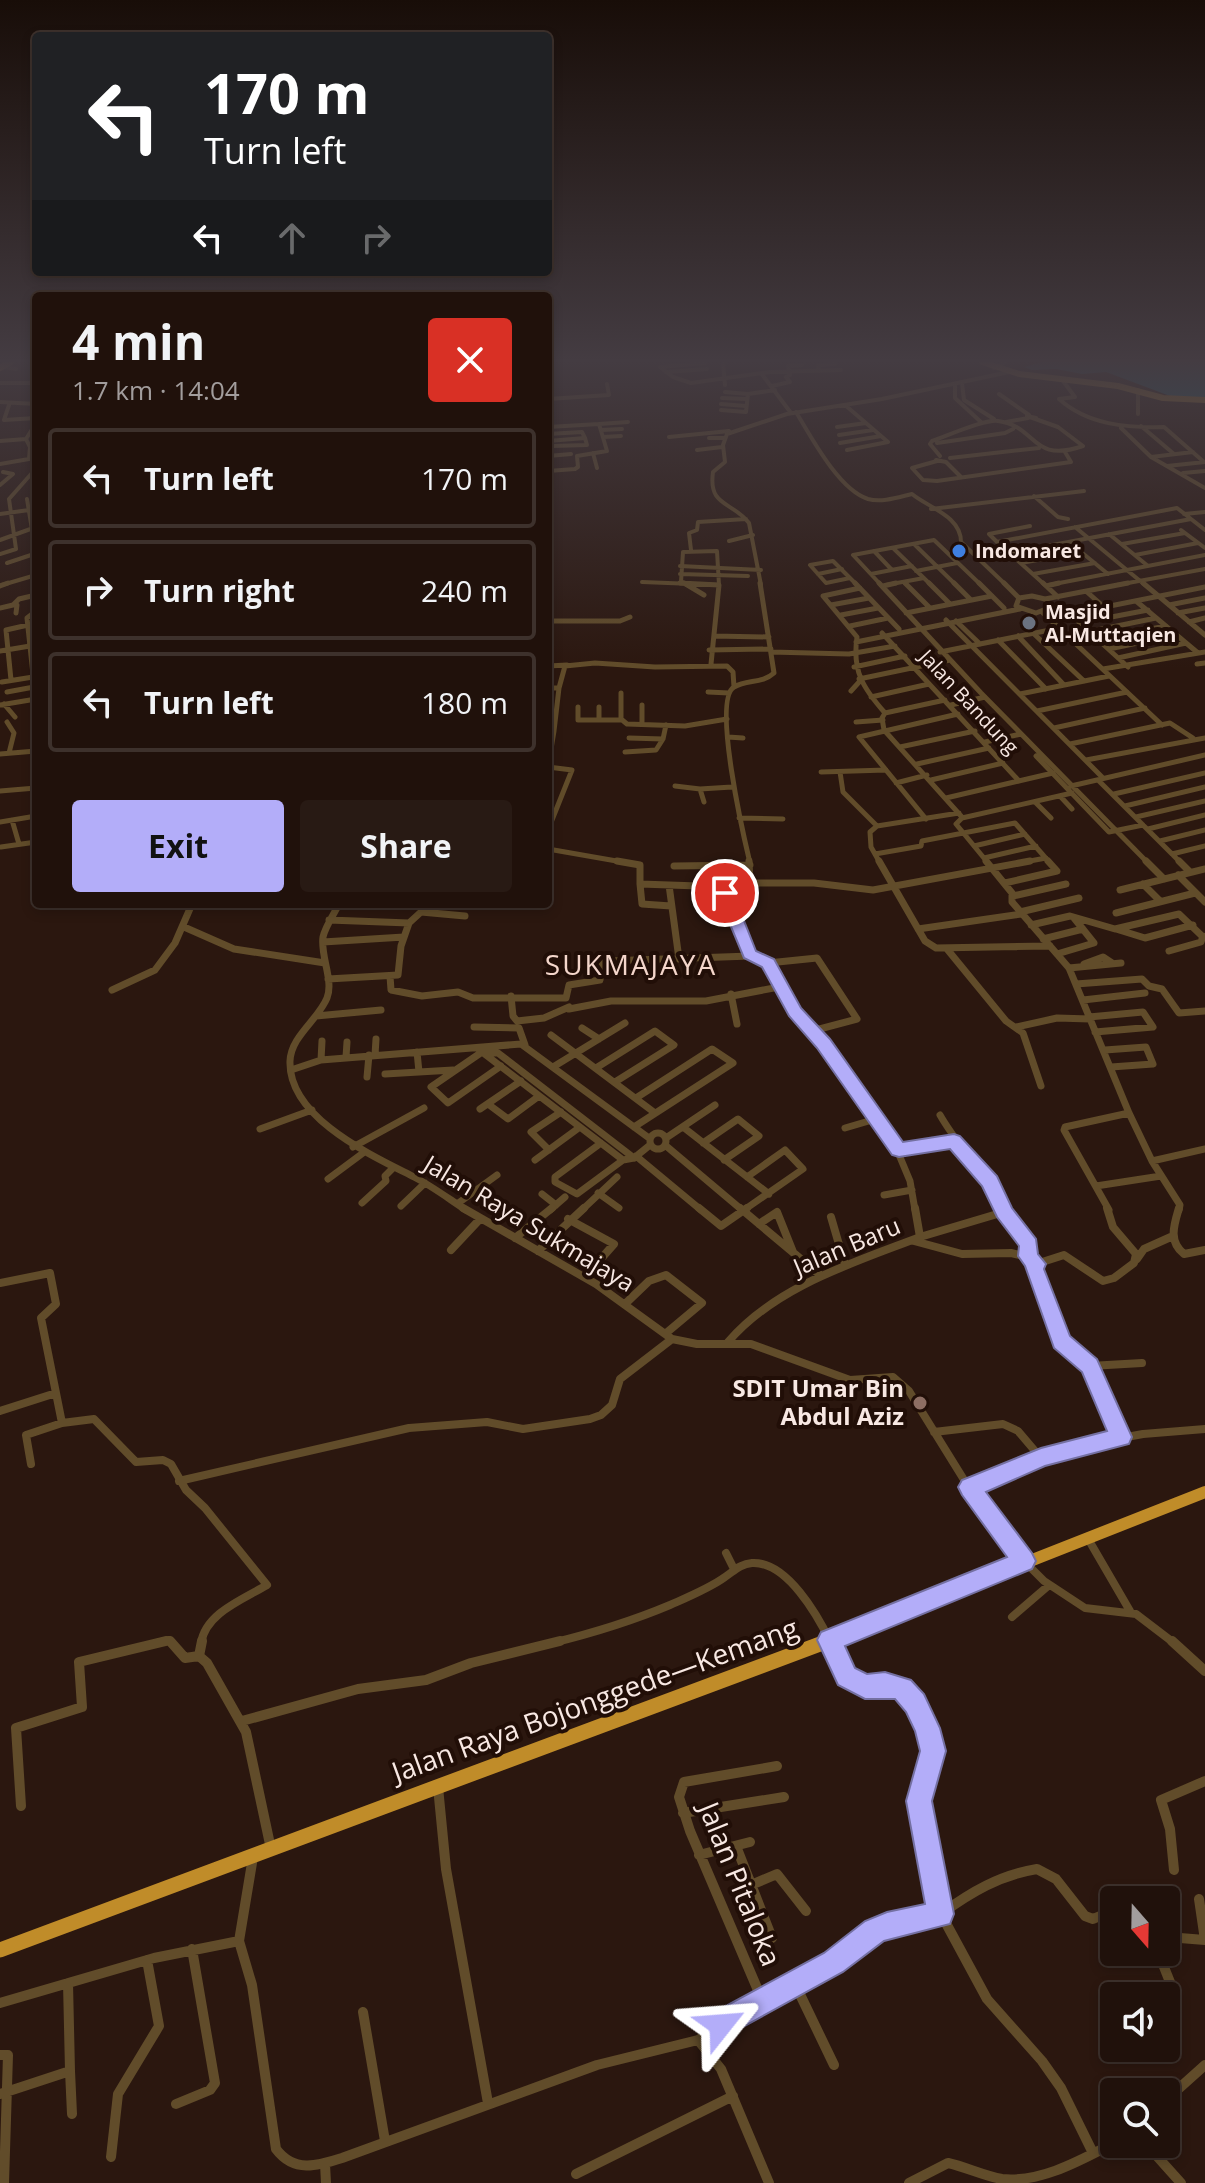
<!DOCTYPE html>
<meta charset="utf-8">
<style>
:root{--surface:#20110b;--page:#281a14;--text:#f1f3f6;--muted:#a29d9d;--line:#3d312c;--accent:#b3adf9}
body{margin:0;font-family:"Open Sans",sans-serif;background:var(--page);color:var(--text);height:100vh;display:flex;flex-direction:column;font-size:30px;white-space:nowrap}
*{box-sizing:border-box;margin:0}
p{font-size:26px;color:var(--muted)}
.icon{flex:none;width:44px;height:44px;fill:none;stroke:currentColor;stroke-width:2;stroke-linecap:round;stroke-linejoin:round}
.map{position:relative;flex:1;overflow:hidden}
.details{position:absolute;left:32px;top:292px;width:520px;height:616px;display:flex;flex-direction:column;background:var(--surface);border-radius:8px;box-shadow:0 4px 12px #0003,0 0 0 2px var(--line)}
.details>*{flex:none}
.guide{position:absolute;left:32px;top:32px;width:520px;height:244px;border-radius:8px;box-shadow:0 4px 12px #0003,0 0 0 2px var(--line);background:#202124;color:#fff;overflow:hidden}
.needle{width:52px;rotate:160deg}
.buttons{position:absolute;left:1100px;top:1886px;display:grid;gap:16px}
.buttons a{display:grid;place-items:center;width:80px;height:80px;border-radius:8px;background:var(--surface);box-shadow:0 4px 12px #0003,0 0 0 2px var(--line);font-size:40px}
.pin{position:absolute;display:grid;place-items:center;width:68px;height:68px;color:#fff;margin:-34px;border:4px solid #fff;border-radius:50%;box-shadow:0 2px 8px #0007}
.me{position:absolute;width:88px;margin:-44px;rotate:62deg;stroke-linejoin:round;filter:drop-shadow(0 0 6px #0008)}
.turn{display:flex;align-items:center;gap:28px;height:168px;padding:0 40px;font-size:36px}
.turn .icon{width:104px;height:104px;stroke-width:2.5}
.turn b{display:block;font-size:56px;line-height:68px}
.lanes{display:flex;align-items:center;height:76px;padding:0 40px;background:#0003;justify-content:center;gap:40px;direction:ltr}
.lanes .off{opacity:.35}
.round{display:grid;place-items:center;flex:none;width:84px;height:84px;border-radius:8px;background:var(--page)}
.headline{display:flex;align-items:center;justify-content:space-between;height:136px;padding:0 40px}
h1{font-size:48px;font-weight:700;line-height:60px}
.cta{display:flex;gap:16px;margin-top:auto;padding:16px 40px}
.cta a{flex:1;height:92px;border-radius:8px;background:var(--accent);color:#111;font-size:32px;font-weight:700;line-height:92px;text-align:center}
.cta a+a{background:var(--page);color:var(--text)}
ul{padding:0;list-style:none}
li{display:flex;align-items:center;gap:24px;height:100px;margin:0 16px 12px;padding:0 24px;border:4px solid var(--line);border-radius:8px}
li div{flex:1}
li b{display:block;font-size:30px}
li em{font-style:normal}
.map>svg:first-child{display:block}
.water{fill:#1c6479}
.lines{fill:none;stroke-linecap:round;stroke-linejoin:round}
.minor-far4{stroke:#614c2a;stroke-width:4}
.minor-far3{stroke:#614c2a;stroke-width:5}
.minor-far2{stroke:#614c2a;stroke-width:7}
.minor-far1{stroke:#614c2a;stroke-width:8}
.minor{stroke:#614c2a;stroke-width:10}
.major{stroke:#a57a2c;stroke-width:6}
.highway-far1{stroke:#c08c29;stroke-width:12}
.highway{stroke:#c08c29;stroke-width:15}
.route{fill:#b3adf9;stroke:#7470a2;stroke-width:2}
.shop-dot{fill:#3f7fe0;stroke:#210e07;stroke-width:3}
.worship-dot{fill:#6b7280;stroke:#210e07;stroke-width:3}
.education-dot{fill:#8d6e63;stroke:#210e07;stroke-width:3}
.labels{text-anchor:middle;stroke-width:8;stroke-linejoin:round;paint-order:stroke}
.far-poi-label{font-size:20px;font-weight:bold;fill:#f8e8e3;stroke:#210e07;text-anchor:start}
.far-street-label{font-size:20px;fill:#f8e8e3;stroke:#210e07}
.street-label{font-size:24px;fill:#f8e8e3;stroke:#210e07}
.poi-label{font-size:24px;font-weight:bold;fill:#f8e8e3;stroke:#210e07;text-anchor:end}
.quarter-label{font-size:28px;letter-spacing:2px;fill:#f4d6cb;stroke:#210e07}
.near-street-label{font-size:28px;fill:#f8e8e3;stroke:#210e07}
</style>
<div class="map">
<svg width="1205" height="2183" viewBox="0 0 1205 2183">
<rect width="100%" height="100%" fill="#2b170f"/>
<path class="water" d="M1042,362H1205V399L1170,396L1106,372L1082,374L1056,369L1032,370L1024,367Z"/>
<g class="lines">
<path class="minor-far4" d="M723,362L725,385
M705,363L660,367L673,377L691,383L770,372L841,370
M3,367L16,369
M994,368L1006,362
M789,371L788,366L802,365
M819,371L818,365L835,364
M666,372L707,369
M761,373L791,413
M1063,381L1075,397
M0,383H36
M962,383L964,400L994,419
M955,384V398L982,423
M772,386L790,382L786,377L790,375L789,371
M1138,390V414
M725,392L748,394
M999,394L1029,415
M1075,397L1059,399C1088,425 1127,428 1164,427L1204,462
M722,398L747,399
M548,399L609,395L607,384
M0,402L36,404
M721,404L746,406
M9,405L4,420L36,418
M845,405L888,442L847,450
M721,410L746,412L748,394L775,390
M796,412C811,437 839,490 868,499C882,503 899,497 912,494C929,508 961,516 961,542L1006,585
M1006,422L1028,418
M1141,426L1174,454
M548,427L599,424
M837,427L866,423
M1121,428L1151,457
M601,430L622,429
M548,434L582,432L585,438L548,441
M839,435L873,430
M603,437L621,436
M669,437L729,431
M709,438H724
M549,440L552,446L587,445L585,438
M0,441L26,439
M840,443L881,436
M937,443L1005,433L1013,429
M697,450L722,447
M1193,452L1151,457L1205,488
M593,453L597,468
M548,456L571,454
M940,456L930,444L932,441C947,436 984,419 998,421C1038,426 1030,464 1083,446L1058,427L1027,416L1036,418
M950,458L1039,448
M29,459L30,447L26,439L36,423
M936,460L946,462L961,477
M937,461L912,468L923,480L937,481L1071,462L1065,452
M0,464L29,459
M1167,466L1205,462
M548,471L575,469L578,467L577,456L607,451L599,424L628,422
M1183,473L1205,471
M0,485L13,474L3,472
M1034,496L1058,517L1068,519
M27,499L32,530
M931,509L1084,491
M0,514L29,510
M1184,514L1205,512
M1075,527L1145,585
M1181,530L1205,548
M1109,534L1148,566
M0,540L36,527
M729,541L753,535
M997,542L989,534L1030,526
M1069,542L1108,574
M914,544L956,585
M1122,544L1185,533
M893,548L931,585
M691,550L689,533L697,530L698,522L746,519
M874,551L892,570
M1010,553L1191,519
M0,554L16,549L9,499L32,473
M1135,555L1198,543
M833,561L850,578L826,583L810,565Z
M7,563L34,554
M1021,563L1082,552
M680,566L761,570
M916,571L957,563
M680,574L748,576
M818,574L842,569
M871,574L912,566
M1033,574L1095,563
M850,578L857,585
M642,582L719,585
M904,582L907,585
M2,585L36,575
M687,585L681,582L683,552L717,551L719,585
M761,585L749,523C732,501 708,507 713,472L725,462L723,445L727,434L787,414L882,399L1009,372
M881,585L853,555L934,540L981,585
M886,585L924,578
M1045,585L997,542L1177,508L1205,530
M1049,585L1205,555
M1117,585L1205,569"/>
<path class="minor-far3" d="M680,583L719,585L711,664
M684,583L704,595
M855,583L899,629
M879,583L981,693L1148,863
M905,583L930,608
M929,583L950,604
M954,583L971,600
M979,583L1004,608
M1004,583L1019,598
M1043,583L1058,597
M1143,583L1205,635
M0,586L8,583
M883,586L896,583
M1046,586L1059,583
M860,588L823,596L857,637C852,671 863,688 885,713L882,718L884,730
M1087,592L1104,607
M1032,596L1045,599L1051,607L1036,613L1016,606L1019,598Z
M1045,599L1128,583
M1136,601L1198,653
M831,605L869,598
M1169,605L1205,598
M0,608L13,605
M36,611L27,618L36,703
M16,613L17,605H13L19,599L36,595
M906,613L992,596
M1043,613L1162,725
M1178,613L1205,608
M1070,614L1205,587
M1070,614L1128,667
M841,615L878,608
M946,620L1103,778
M548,621H620L630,617
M956,621L980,644
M1189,622L1205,618
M1080,623L1148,610
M850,626L888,618
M882,633L1019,781
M1033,633L1084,681
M714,636L769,637
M1018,636L1064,685
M1068,636L1156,618
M1098,639L1166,626
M998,640L1046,689
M856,642L1020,609
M1109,649L1176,635
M709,650L771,649
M0,651L36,645
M771,652L849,654L895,646
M940,652L1060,628
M1118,658L1186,643
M1197,664L1205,663
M548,666L567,665
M854,667L905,656
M1103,669L1205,652
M859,679L950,660
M11,680L6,630L28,625
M2,682L33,677
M548,688H559L554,731L548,732
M559,688L565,666L595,663L655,667L727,666L733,672L734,687
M851,691L860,681
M7,692L34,687
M708,692L729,693
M621,693V719L627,724L685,726L727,719
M1020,694L1109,676
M871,697L929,684
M4,704L15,717
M0,705L36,699
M642,705V724
M951,705L985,697
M578,707V720H622
M599,707V720
M1037,711L1127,692
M885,713L945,700
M7,722L14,733L9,753
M856,722L883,720
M1054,728L1145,708
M884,730L961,816
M728,737L743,738
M629,738L663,739
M985,742L1021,734
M1070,744L1170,723L1193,738
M900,747L975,731
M625,752L656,750L663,739L666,725
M0,754L36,751
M1036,756L1109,832L1143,825
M1086,760L1205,738
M917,764L989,748
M548,767L572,770L548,830
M548,767L554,731
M821,772L886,770
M840,772L843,792L877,826
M931,780L1003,763
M1098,780L1181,863
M896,783L927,775
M675,786L700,789L732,787
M1071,786L1205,755
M700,789L704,802
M0,791L36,788
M1114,794L1205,773
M1060,796L1072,809
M946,798L1053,773
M1035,802L1051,818
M1125,806L1205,787
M1136,817L1205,801
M739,818L783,819
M962,818L956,824L988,863
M962,818L1072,793
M926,819L859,737L958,714
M12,820L19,844
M0,822L36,816
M1148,829L1205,815
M1160,841L1205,830
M974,846L1025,834
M1,847L36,842
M548,849L628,863
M875,854L921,846L922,841L1015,823L1050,863
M1172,854L1205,846
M984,858L1036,846
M750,863C744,838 712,700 734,687C747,679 762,684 774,673L760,583
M880,863L871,847L870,832L877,826L959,813
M1019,863L1046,858"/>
<path class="minor-far2" d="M617,861L640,865V884L728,887L750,883L749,861
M879,861L925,941L936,948L1050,946
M986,861L1012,893V902L1069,968L1129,1113L1152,1161L1180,1205L1179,1210
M1146,861L1164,879
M1179,861L1190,872
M674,866L750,865
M1178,875L1205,902
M750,883H814L873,890L1030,861
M1005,883L1057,871L1048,861
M640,884L642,904L671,906
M1143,884L1160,901
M669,885L679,959
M728,887V906L749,954L768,963L790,1005L823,1043L847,1081L892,1138L910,1181L915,1210
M1120,890L1205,869
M1013,896L1066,884
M339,904C334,914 325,927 323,937C320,955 334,981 327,998C318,1020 291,1036 290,1061C288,1118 373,1156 414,1177C432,1186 449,1199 466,1210
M1020,912L1079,898
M1116,913L1195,893
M409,923L421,912L465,916
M1031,925L1070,916L1115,929L1179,914L1202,936
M184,927L234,949L325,963
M918,929L1021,914
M1116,929L1145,938L1193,925
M1043,939L1083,929
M323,942L404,937
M947,949L1006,1021L1023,1033L1041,1086
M1169,951L1201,942L1203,936
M1057,954L1094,943L1074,918
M768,963L817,958L857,1019L812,1031
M1084,964L1103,957L1112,963
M1069,968L1121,963
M390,976L391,990L422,996L458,992L473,998H566L569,985L600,980L602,963L606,961L751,956
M328,979L398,975L401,946L409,923L329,920
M1076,984L1142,979L1149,986L1162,989L1179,1013L1205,1011
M112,990L155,970L175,943L192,904
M731,994L737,1024
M511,996L513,1016L517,1021L544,1018L569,1007
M1083,1000L1145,993
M569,1009L611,1001H706L779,987
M316,1016L381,1010
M1089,1017L1143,1012L1153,1027L1095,1032
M474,1027L519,1028L525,1045
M1016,1027L1057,1018L1090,1019
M582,1028L599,1039
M551,1035L655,1113
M1105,1050L1146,1047L1153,1064L1111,1067
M417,1052L419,1072L453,1070
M482,1052L623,1160L634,1158L650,1145
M375,1055L376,1039
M346,1057L347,1042
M321,1060L322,1041
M501,1066L448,1103L431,1087L482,1052L498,1053L634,1158
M553,1067L625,1023
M596,1068L655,1031L674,1045L615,1082
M291,1070L321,1060L521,1044L649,1138
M385,1074L419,1072
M367,1077L369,1055
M488,1104L508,1119L539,1096
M480,1109L521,1081
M940,1115C960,1150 986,1172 1003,1210
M634,1127L733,1063L712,1049L636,1098
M683,1127L769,1194
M845,1128L879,1118
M260,1129L312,1110
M650 1141a8 8 0 1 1 16 0a8 8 0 1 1-16 0Z
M666,1138L715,1105
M601,1143L555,1177V1182L577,1194L623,1160
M703,1143L738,1119L759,1136L724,1160
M665,1145L742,1210
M353,1147L424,1108
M549,1150L531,1132L561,1112
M899,1150L954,1141
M636,1156L701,1210
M535,1160L580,1127
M1152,1161L1205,1149
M328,1179L363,1153
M1096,1186L1161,1176
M598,1193L619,1208
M542,1194L556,1205
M884,1195L912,1190
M362,1203L386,1181L385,1176L393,1168
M457,1204L497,1175
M401,1206L425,1183
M550,1210L565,1197
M582,1210L617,1177
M744,1210L803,1169L785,1150L747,1177
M1109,1210L1064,1130L1065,1127L1129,1113"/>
<path class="minor-far1" d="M463,1208L596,1284L672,1339L697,1344H751L850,1380L893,1377L909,1391L979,1504L1021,1558L1044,1581L1085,1608L1136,1614L1174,1643
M699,1208L721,1226L747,1208
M740,1208L820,1275
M1002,1208L1024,1238L1028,1256
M1107,1208L1113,1227L1136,1254L1134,1263L1114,1278L1103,1281L1064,1255L1036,1264L1034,1269L1062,1342L1088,1363L1121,1437
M1179,1208C1174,1225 1168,1241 1184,1254L1205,1250
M831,1217L845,1265
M568,1219L614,1244L585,1277
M759,1224L777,1212L793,1252
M920,1237L1004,1212
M515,1238L552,1208
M914,1241L962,1254L1011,1253L1029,1257
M451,1250L480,1219
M538,1251L584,1208
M1137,1259L1144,1249L1173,1236
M0,1283L50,1273L56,1304L41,1318L56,1393
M625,1304L649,1281L666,1275L702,1303L665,1334
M728,1342C776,1286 853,1263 920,1237L915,1208
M1090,1366L1142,1363
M0,1411L56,1393L62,1423L94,1419L136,1462L163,1460L171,1464L186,1490L205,1508L267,1585C242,1600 206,1613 201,1643
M934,1432L1003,1424L1018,1431L1041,1458
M31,1464L26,1435L62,1423
M179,1481L409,1428L487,1422L523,1429L590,1419L601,1415L612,1405L620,1379L672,1339
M970,1487L1077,1446L1143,1434L1205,1429
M1087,1537L1130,1611
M726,1553L734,1569
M1012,1617L1048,1586
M157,1643L169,1640L172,1643
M552,1643C593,1633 632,1621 670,1605C688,1597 710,1588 725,1577C734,1571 740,1564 752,1563C787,1561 818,1616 831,1643"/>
<path class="minor" d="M170,1641L185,1658L199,1656L207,1663L246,1732L271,1849
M830,1641L847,1677L865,1687L885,1685L902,1689L919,1709L933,1751L919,1801L941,1914C971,1892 1000,1875 1037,1869L1056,1879L1085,1916L1093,1919L1114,1910
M1172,1641L1205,1671
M199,1656L202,1641
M242,1721L358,1689L426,1680L471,1663L560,1641
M438,1787L446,1869L488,2103
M21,1806L16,1728L82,1707L79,1662L166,1641
M683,1813L784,1797
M736,1846L772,1938
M699,1855L750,1842
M1174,1870L1170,1829L1161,1800L1205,1781
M751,1885L777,1874L806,1911
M1199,1899L1205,1940
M1180,1938L1205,1940
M239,1941L253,1857
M1158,1952L1170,1982L1176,2017
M795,1984L834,2065
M763,2002L690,1831L679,1797L684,1782L777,1766
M0,2003L154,1958L239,1941L252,1985L276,2149C294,2173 317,2166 342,2158L597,2065L698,2040L721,2069L769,2183
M363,2012L385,2141
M698,2040L833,1962L875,1931L887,1925L941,1914L987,1999L1042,2061L1061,2088L1093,2153
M0,2055H8L4,2183
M70,2071L72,2114
M0,2094L70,2071L68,1983
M1166,2100L1205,2065
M176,2104L210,2090L215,2083L192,1949
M1146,2144L1181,2183
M111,2157L118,2094L159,2026L147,1960
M325,2164L326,2183
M576,2174L733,2096
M909,2183L948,2163C966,2167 984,2176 1002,2179C1041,2183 1081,2160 1114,2143"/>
<path class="major" d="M982,362L1019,374L1118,386L1163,398L1205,400
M0,368L11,362"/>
<path class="highway-far1" d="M822,1643L1205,1492"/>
<path class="highway" d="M0,1950L828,1641"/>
</g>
<linearGradient id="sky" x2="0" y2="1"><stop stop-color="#180d08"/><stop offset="0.54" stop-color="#443c42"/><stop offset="1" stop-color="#443c42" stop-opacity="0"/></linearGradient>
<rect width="1205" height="668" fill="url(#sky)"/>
<path class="route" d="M725,888L733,893L756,951L774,959L801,1008L830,1039L903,1142L954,1134L960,1136L997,1176L1012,1208L1036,1239L1038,1254L1046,1264L1044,1269L1070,1336L1097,1359L1132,1437L1129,1444L1045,1466L986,1492L1032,1553L1036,1561L1032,1569L845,1646L855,1668L867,1674L885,1672L911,1680L924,1694L940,1728L946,1751L932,1801L954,1914L950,1924L884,1941L843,1972L721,2039L711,2035L707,2025L711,2014L824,1953L865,1921L887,1912L925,1904L906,1801L920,1751L915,1731L906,1712L895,1699H865L838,1685L817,1640L821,1632L1007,1557L962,1495L958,1487L962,1480L1041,1448L1107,1431L1082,1372L1054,1348L1025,1266L1018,1256L1019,1246L997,1217L982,1186L950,1149L899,1157L892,1155L817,1048L789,1016L762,967L744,958L717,893Z"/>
<circle class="shop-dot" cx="959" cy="551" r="8"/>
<circle class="worship-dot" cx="1029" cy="623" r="8"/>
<circle class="education-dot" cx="920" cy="1403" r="8"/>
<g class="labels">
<g class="far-poi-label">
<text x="975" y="558">Indomaret</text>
<text x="1045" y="619">Masjid<tspan x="1045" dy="23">Al-Muttaqien</tspan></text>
</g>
<g class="far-street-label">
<text transform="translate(969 702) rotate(47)" y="7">Jalan Bandung</text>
</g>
<g class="street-label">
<text transform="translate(529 1224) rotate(31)" y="8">Jalan Raya Sukmajaya</text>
<text transform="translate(847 1247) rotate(-23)" y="8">Jalan Baru</text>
</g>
<g class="poi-label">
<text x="904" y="1397">SDIT Umar Bin<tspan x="904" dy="28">Abdul Aziz</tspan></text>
</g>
<g class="quarter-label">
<text x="631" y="975">SUKMAJAYA</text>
</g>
<g class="near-street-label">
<text transform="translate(595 1700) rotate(-20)" y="10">Jalan Raya Bojonggede—Kemang</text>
<text transform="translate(740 1884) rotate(68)" y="10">Jalan Pitaloka</text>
</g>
</g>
</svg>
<div class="buttons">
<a><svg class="needle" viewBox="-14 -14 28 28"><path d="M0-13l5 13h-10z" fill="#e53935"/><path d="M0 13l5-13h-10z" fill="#a29d9d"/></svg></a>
<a><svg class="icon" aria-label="sound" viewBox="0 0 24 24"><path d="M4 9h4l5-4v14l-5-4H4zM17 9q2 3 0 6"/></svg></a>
<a><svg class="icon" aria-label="search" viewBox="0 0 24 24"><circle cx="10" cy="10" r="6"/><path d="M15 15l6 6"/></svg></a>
</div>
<div class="pin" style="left:725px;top:893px;background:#d93025"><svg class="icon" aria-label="arrive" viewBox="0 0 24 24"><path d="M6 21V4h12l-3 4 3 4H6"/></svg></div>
<svg class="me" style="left:721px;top:2025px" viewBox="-20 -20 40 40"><path d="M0-17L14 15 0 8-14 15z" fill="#b3adf9" stroke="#fff" stroke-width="4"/></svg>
<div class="guide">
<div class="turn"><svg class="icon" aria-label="left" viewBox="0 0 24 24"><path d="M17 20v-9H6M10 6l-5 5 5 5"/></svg><div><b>170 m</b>Turn left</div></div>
<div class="lanes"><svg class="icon" aria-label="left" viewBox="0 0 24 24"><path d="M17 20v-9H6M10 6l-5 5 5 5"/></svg><svg class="icon off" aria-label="ahead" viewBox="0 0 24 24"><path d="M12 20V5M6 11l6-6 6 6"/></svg><svg class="icon off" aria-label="right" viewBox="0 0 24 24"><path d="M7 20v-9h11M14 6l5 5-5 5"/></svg></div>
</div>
<section class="details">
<div class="headline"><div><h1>4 min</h1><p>1.7 km · 14:04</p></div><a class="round" style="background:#d93025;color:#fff"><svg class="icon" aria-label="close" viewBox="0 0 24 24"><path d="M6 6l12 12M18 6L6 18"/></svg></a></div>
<ul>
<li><svg class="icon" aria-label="left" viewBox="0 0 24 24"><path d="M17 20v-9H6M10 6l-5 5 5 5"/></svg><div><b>Turn left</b></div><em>170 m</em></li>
<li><svg class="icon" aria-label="right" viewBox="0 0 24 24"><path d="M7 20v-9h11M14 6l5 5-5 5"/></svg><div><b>Turn right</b></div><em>240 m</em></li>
<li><svg class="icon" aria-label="left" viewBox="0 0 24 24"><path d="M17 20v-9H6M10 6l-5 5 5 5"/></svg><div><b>Turn left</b></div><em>180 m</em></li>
</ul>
<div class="cta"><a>Exit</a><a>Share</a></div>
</section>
</div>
